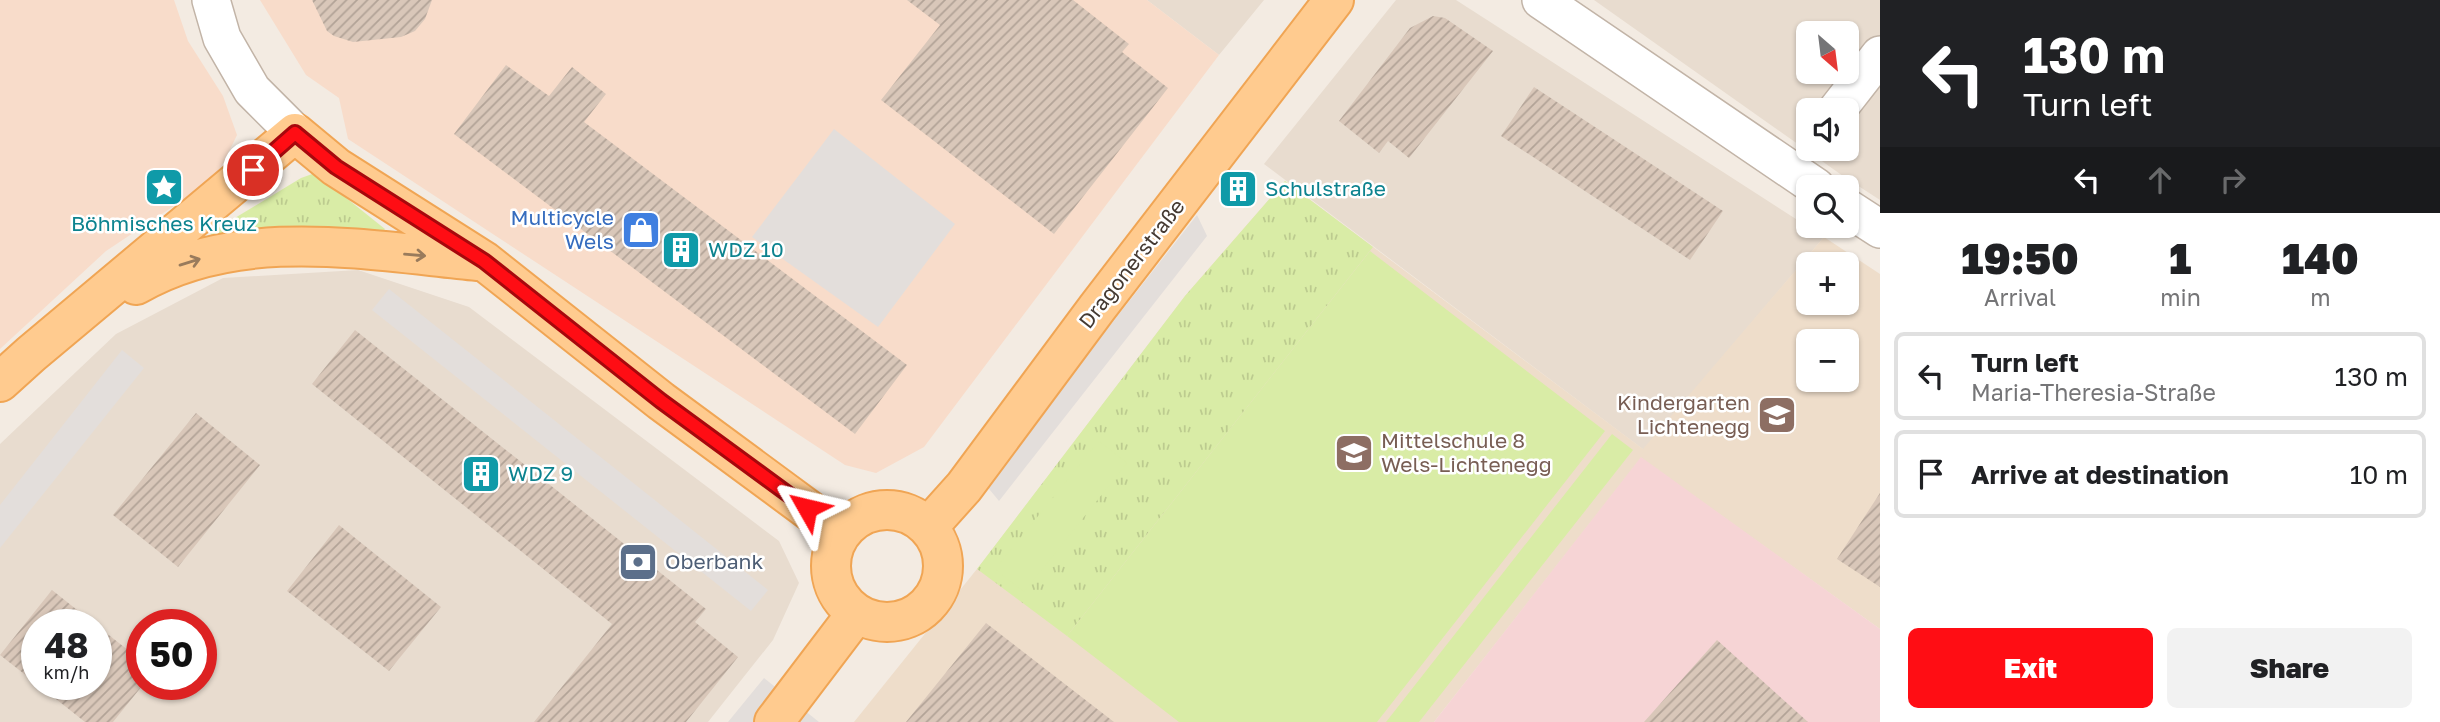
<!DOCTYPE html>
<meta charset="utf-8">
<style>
:root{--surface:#fff;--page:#f2f2f2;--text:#202124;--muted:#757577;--line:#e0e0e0;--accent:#ff0d14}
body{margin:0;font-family:"Golos Text",sans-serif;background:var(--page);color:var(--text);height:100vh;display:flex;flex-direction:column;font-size:26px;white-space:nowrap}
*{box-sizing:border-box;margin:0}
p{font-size:23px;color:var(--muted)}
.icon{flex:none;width:38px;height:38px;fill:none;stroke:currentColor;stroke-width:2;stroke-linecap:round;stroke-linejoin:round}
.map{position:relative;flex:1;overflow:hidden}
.panel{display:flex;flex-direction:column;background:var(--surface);width:560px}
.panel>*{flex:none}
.top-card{background:#202124;color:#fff;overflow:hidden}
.needle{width:46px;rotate:152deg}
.fabs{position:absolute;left:1796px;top:21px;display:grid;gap:14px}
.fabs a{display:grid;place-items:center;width:63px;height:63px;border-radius:10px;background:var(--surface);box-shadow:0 2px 5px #0004;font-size:35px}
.speed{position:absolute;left:21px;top:609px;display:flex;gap:14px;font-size:35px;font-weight:700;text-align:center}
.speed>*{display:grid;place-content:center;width:91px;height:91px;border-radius:50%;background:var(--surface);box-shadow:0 2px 5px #0004;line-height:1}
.speed small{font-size:18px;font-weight:400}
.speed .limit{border:10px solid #d22;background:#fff;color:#111}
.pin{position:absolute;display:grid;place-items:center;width:60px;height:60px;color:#fff;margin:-30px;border:4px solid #fff;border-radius:50%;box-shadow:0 2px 7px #0007}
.me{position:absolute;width:77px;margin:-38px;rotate:307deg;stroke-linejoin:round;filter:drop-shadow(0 0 5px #0008)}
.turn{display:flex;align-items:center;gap:24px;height:147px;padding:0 28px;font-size:32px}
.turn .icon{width:91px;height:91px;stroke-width:2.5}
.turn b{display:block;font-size:49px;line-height:60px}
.lanes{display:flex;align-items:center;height:66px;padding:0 28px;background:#0003;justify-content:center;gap:35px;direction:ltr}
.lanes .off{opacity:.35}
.eta{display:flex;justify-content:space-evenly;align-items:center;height:119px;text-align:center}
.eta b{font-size:42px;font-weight:800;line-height:49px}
.primary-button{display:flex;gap:14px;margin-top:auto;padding:14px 28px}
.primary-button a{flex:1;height:80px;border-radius:10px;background:var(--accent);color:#fff;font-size:28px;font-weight:800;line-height:80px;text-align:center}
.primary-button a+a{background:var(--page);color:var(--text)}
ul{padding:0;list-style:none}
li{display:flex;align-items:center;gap:21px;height:88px;margin:0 14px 10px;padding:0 14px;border:4px solid var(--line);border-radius:10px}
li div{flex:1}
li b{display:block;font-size:26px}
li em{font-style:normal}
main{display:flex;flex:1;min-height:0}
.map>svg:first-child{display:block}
.residential{fill:#e8dccf;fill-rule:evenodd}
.commercial{fill:#f8dcca}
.education{fill:#eeddca;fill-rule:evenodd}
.medical{fill:#f6d4d5}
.grass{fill:url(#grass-tufts)}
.garden{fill:#d9eca6}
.parking{fill:#e3dedb}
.building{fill:url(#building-hatch)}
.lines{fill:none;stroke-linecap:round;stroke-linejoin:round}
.minor-casing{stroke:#c2b4a7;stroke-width:40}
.major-casing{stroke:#f0a554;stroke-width:42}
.minor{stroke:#fff;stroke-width:37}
.major{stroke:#ffcb8f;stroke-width:38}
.oneway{stroke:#997b5c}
.route-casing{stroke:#a6080d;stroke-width:18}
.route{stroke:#ff0d14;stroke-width:12}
.labels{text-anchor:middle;stroke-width:5;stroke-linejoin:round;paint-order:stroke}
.culture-label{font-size:21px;fill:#0d838f;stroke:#fff;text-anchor:start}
.shop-label{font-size:21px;fill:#366cbe;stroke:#fff;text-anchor:end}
.street-label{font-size:21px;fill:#453a32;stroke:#fff}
.education-label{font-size:21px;fill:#785e54;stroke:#fff;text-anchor:end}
.service-label{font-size:21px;fill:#4e5e75;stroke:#fff;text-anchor:start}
</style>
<main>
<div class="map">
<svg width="1880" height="722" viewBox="0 0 1880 722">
<defs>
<pattern id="grass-tufts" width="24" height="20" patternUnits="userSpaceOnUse" patternTransform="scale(1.75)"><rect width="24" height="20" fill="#d9eca6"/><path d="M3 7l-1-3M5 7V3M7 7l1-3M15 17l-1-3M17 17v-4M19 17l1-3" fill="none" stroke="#bccb8f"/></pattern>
<pattern id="building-hatch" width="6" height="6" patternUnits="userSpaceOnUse" patternTransform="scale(1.75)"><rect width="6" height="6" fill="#d9c7b9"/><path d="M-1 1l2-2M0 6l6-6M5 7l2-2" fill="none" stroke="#b2a397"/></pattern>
</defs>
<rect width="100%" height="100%" fill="#f3ebe2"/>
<path class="residential" d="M1147,0H1264L1219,55Z
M1396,0H1456L1824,237L1644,450L1264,164Z
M1594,0H1880V200L1843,176ZM1808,33H1846V72H1808ZM1808,110H1846V149H1808Z
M358,270L469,307L779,541L799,583L773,640L708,722H0V444L116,334L223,278ZM37,625H96V684H37ZM142,625H201V684H142Z"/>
<path class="commercial" d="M0,0H174L188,41L223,96L237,135L216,178L106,251L0,349Z
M260,0H1147L1219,55L924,447L876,473L845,465L348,139L339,98L306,75Z"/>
<path class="education" d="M1285,181L1643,449L1824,237L1880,274V629L1641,458L1434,722H854L985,559L1185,296ZM1808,264H1846V303H1808ZM1808,341H1846V380H1808Z"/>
<path class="medical" d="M1641,457L1880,629V722H1434Z"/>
<path class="grass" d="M315,173L385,229L380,235L310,227H275L215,240L210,233L301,178Z
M1285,181L1373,247L1067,636L977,569L1185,296Z"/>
<path class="garden" d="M1370,251L1605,431L1377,722H1179L1067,636Z
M1612,434L1633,450L1419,722H1386Z
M1099,441L1127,463L1024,592L995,569Z"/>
<path class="parking" d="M834,129L955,224L878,327L752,237Z
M1197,215L1207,236L999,501L985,484Z
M389,289L768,590L751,611L372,310Z
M122,350L144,368L0,548V505Z
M764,678L819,722H728Z"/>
<path class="building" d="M312,0H432L425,19L415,31L401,37L353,42L334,36L327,31Z
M907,0H1073L1129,44L1122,52L1168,88L1054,234L881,100L940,25Z
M1433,16L1445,18L1493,51L1409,158L1388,141L1379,153L1339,121L1410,28Z
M506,65L549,96L572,67L606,94L584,122L907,365L855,434L454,134Z
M1534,87L1723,211L1690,260L1501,136Z
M355,330L706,609L695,622L738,657L686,722H534L612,624L312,384Z
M196,413L260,465L178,567L113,515Z
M1880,493V587L1837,559Z
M339,525L441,607L389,671L287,591Z
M52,590L96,625H37V684L0,655Z
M986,623L1114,722H906Z
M96,625L142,661V686L113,722H85L37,684H96Z
M1717,640L1808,722H1644Z"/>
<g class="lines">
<g class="minor-casing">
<path id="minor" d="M211,0L222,38L252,90L295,133
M1541,0L1816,187
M1837,110L1880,55
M1846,207L1880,229"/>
</g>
<g class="major-casing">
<path id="major" d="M136,285C240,225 364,250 478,261
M0,382L31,354L295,133L336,167L484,261L661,401L840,533
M831 566a56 56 0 1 1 112 0a56 56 0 1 1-112 0Z
M929,526L964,487L1097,308L1334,0
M774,722L856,614"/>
</g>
<use href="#minor" class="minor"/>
<use href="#major" class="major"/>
</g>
<defs><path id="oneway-shaft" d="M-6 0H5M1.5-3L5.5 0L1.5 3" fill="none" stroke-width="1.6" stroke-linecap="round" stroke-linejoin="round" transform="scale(1.75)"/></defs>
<g class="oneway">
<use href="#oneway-shaft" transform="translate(415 255) rotate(5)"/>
<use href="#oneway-shaft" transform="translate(190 262) rotate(-17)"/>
</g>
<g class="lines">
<g class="route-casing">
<path id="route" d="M253,170L295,133L336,167L484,261L661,401L807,508"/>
</g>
<use href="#route" class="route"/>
</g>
<defs>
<g id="sight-square" transform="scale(2.0125)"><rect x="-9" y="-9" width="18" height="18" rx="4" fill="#0f9aa8" stroke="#fff"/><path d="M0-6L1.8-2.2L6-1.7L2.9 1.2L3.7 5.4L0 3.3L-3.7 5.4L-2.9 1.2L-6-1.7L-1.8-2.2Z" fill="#fff"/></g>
<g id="building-square" transform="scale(2.0125)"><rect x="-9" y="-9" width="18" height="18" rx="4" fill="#0f9aa8" stroke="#fff"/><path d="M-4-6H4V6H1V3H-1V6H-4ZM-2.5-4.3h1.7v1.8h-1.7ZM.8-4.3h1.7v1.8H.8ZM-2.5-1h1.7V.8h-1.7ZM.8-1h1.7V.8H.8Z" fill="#fff"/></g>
<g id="shop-square" transform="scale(2.0125)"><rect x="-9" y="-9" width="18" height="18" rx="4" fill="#3f7fe0" stroke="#fff"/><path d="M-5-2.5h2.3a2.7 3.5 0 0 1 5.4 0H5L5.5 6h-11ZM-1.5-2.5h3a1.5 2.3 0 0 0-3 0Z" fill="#fff"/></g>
<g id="school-square" transform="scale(2.0125)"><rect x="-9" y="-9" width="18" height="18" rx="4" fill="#8d6e63" stroke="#fff"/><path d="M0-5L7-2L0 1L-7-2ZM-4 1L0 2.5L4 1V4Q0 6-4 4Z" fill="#fff"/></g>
<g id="bank-square" transform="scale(2.0125)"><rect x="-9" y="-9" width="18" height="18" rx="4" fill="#5c6f8a" stroke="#fff"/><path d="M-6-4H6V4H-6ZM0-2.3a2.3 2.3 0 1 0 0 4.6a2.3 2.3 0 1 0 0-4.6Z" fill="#fff"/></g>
</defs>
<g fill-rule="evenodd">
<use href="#sight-square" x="164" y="187"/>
<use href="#building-square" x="1238" y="189"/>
<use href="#shop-square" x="641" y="230"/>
<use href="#building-square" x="681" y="250"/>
<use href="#school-square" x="1777" y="415"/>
<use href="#school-square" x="1354" y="453"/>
<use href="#building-square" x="481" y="474"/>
<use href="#bank-square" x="638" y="562"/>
</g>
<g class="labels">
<g class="culture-label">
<text x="1265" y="196">Schulstraße</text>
<text x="164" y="231" text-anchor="middle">Böhmisches Kreuz</text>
<text x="708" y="257">WDZ 10</text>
<text x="508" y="481">WDZ 9</text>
</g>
<g class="shop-label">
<text x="614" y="225">Multicycle<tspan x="614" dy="24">Wels</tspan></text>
</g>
<g class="street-label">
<text transform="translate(1132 264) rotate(-52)" y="7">Dragonerstraße</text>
</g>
<g class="education-label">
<text x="1750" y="410">Kindergarten<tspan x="1750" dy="24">Lichtenegg</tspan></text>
<text x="1381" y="448" text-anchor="start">Mittelschule 8<tspan x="1381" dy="24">Wels-Lichtenegg</tspan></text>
</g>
<g class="service-label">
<text x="665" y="569">Oberbank</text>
</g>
</g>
</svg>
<div class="fabs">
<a><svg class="needle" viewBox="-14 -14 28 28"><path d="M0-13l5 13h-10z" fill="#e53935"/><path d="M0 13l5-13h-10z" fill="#757577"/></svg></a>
<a><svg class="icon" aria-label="sound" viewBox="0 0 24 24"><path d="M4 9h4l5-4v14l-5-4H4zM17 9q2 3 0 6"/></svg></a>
<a><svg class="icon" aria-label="search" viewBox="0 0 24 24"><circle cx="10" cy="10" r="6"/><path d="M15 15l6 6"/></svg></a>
<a>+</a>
<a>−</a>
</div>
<div class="speed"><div>48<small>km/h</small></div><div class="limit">50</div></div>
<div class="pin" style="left:253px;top:170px;background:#d93025"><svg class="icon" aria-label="arrive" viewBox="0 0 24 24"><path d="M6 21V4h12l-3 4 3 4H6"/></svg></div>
<svg class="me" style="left:807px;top:508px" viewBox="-20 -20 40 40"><path d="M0-17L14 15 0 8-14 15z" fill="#ff0d14" stroke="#fff" stroke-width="4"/></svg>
</div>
<section class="panel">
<div class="top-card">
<div class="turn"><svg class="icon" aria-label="left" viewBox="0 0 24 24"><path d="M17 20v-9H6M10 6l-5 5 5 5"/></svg><div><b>130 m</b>Turn left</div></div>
<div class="lanes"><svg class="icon" aria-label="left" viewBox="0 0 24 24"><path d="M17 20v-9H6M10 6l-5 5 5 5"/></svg><svg class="icon off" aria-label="ahead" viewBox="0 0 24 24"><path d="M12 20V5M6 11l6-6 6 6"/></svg><svg class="icon off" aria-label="right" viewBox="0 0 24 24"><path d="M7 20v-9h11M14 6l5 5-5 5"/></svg></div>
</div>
<div class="eta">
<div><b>19:50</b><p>Arrival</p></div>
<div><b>1</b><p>min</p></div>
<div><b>140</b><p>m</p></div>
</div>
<ul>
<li><svg class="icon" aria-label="left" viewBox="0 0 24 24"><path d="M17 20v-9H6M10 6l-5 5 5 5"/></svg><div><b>Turn left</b><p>Maria-Theresia-Straße</p></div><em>130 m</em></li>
<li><svg class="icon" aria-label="arrive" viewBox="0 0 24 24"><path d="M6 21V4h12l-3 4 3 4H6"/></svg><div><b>Arrive at destination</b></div><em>10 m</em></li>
</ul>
<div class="primary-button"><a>Exit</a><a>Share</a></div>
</section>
</main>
